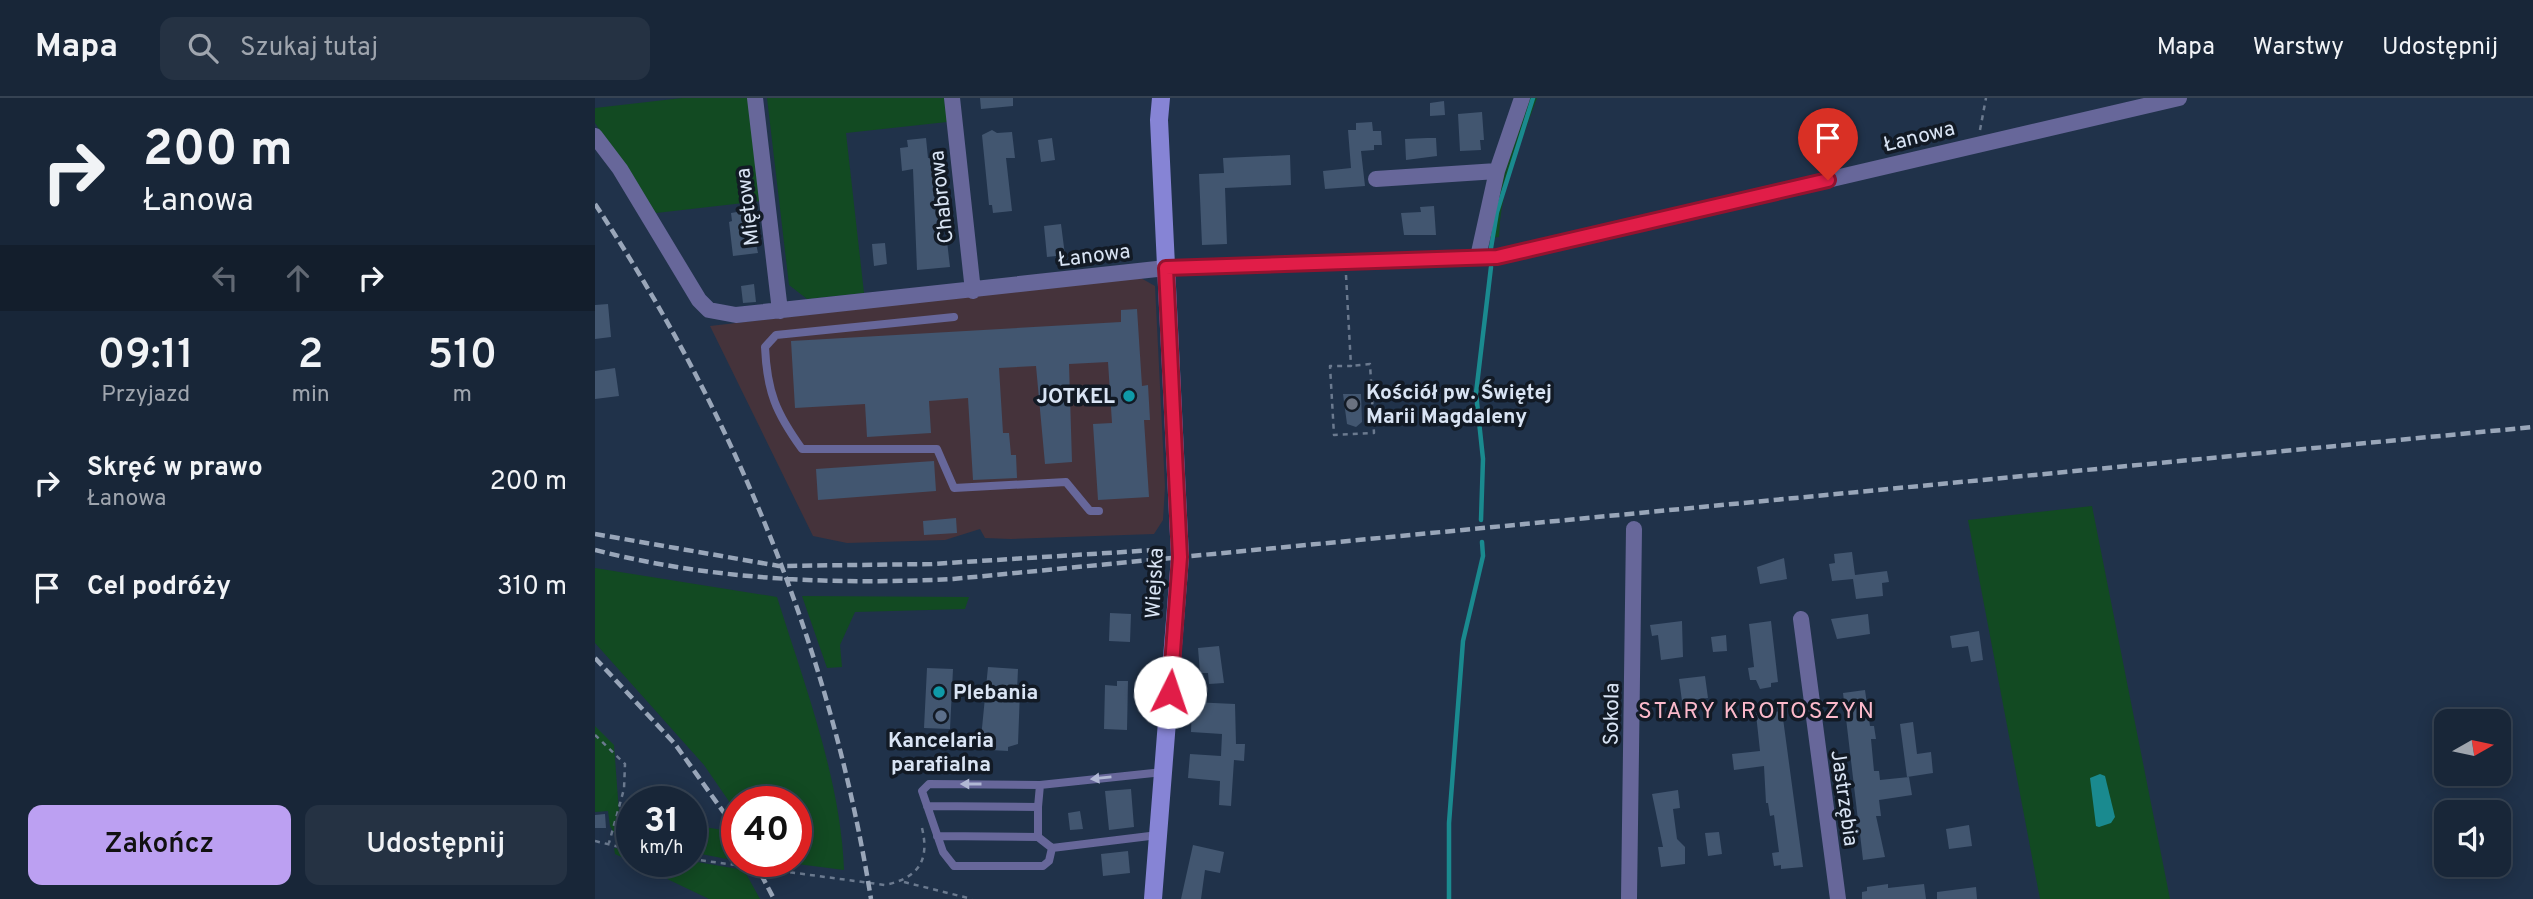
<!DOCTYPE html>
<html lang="pl">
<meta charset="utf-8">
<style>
:root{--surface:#182638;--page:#253243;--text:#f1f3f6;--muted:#9fa5ae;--line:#364353;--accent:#bca0f2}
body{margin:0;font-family:Overpass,sans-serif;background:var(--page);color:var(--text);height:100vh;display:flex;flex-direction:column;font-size:26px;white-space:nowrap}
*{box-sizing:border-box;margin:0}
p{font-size:23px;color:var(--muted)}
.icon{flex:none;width:38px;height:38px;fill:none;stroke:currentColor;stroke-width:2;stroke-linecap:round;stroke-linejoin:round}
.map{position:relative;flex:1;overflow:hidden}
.panel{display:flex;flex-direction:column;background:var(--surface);width:595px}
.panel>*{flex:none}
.guide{background:#182638;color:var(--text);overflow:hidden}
.needle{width:46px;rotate:81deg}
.fabs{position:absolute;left:1839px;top:611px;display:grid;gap:14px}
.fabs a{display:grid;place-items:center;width:77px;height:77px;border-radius:14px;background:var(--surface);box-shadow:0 4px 18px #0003,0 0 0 2px var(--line);font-size:35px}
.speed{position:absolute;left:21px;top:688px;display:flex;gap:14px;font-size:35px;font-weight:700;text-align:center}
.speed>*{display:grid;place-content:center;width:91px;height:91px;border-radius:50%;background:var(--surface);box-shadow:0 4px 18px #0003,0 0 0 2px var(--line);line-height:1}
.speed small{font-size:18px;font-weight:400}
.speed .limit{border:10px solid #d22;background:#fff;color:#111}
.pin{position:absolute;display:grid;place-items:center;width:60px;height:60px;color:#fff;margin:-72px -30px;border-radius:50% 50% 50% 0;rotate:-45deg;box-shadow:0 0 7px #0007}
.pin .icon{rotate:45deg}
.me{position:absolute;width:77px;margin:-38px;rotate:4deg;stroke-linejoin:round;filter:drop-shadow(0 0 5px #0008)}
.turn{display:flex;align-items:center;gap:24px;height:147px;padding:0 28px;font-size:32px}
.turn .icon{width:91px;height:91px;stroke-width:2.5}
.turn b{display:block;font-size:49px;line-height:60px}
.lanes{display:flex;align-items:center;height:66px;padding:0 28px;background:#0003;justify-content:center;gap:35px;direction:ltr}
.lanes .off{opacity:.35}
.eta{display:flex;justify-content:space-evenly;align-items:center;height:119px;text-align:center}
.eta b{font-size:42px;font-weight:600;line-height:49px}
.button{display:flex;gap:14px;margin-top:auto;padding:14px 28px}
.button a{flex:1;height:80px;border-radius:14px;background:var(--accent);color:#111;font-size:28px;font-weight:600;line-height:80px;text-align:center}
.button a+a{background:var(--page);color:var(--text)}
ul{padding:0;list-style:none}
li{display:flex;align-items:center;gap:21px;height:105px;padding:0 28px}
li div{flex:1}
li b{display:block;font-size:26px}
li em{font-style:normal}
header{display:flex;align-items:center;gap:42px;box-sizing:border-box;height:98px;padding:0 35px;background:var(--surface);border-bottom:2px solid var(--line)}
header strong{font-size:33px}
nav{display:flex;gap:38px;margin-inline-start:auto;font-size:24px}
.search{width:490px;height:63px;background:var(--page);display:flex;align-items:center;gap:18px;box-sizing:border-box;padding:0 24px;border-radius:14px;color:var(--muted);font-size:26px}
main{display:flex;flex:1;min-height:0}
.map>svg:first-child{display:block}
.industrial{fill:#45333b}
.green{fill:#124a22}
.water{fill:#1a8a8f}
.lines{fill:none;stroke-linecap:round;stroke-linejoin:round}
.stream{stroke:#1a8a8f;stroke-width:4.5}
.building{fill:#425670}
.path{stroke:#6b7a8f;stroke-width:2.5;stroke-dasharray:5 5;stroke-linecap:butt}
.lane{stroke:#67679a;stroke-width:8}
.street{stroke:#67679a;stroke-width:16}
.secondary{stroke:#8684d5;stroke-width:18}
.rail{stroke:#99a6b9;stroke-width:4.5;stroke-dasharray:10 5;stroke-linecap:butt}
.oneway{fill:#b1b8d4}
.route-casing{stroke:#92132f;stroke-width:18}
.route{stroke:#e11d48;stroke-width:12}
.culture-dot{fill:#0f9aa8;stroke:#121a25;stroke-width:2.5}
.worship-dot{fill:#6b7280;stroke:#121a25;stroke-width:2.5}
.service-dot{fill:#5c6f8a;stroke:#121a25;stroke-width:2.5}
.labels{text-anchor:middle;stroke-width:7;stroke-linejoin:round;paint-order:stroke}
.street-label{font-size:21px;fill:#d9e4f4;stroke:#121a25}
.poi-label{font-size:21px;font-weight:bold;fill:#d9e4f4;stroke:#121a25;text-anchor:start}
.neighbourhood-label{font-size:23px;letter-spacing:2px;fill:#fcb9ca;stroke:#121a25}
</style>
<header>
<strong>Mapa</strong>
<div class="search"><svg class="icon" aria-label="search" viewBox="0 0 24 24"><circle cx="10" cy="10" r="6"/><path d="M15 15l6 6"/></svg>Szukaj tutaj</div>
<nav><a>Mapa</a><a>Warstwy</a><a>Udostępnij</a></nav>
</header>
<main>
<section class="panel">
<div class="guide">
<div class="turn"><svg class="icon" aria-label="right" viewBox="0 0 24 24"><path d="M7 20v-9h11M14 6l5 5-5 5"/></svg><div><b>200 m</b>Łanowa</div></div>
<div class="lanes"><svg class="icon off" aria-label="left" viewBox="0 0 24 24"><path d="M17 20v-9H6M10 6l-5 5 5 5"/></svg><svg class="icon off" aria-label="ahead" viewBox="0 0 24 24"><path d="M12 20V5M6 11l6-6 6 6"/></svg><svg class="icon" aria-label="right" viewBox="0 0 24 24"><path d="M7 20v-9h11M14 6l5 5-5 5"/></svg></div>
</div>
<div class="eta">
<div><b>09:11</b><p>Przyjazd</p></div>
<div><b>2</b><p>min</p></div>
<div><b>510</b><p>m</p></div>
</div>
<ul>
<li><svg class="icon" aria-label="right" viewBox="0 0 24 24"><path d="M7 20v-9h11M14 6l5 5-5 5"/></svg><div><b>Skręć w prawo</b><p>Łanowa</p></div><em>200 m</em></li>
<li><svg class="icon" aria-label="arrive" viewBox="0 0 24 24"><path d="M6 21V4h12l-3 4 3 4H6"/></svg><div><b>Cel podróży</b></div><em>310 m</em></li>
</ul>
<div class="button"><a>Zakończ</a><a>Udostępnij</a></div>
</section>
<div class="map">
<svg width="1938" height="801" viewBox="0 0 1938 801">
<rect width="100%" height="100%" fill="#20324a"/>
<path class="industrial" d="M544,179L560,188L570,389L568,422L559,436L416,441L390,440L385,431L350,442L252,445L218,438L115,228Z"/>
<path class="green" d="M87,0H155L166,103L61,115L0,25V10Z
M172,0H349L352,24L251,35L269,195L212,201L194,187Z
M935,0H942C926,45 905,91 904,139L895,140L910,73Z
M1497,408L1575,801H1445L1373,422Z
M0,470L182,499C209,585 246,682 249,772L179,763H201V704H142V715L109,667L0,545Z
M207,498L374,499L370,511L260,514L245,547L247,569L232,570Z
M0,628L19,647L24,714L37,717V743L22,740L15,728L13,713L0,714Z
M96,727L128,732L142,763L96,754Z
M19,750L37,753V763H96L149,772L165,801H114L20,756Z"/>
<path class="water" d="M1505,676L1510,678L1520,719L1516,725L1504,729L1501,728L1495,680Z"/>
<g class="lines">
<path class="stream" d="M896,150L902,114L938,0
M886,422L888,361L881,295L896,169
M854,801V725L868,543L888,458L887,444"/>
</g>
<path class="building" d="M385,0H418V8L386,11Z
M849,3L850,17L835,18V5Z
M887,14L889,42H885L886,52L865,53L863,16Z
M777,24L778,33H786L787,47H779V52L766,53L770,88L730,91L728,73L756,70L753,32H761V25Z
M397,32L402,35L417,34L420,60H411L417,113L398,115L397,107H394L387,37Z
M331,40L333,60H337L341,102L345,105L342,110L345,144L352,143L355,169L322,172L318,71L307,73L305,50L313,49L312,42Z
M457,40L460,62L446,64L443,42Z
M832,40H841L842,58L811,62L810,41Z
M695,57L696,87L630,90L632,146L607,147L604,76L629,75L628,60Z
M839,108L841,137H809L806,115L826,114L825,109Z
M154,112L163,155L138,158L134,124L137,123L136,115Z
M466,126L470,157L452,159L449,128Z
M290,145L292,166L279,168L277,146Z
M159,186L161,204L148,205L146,188Z
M13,206L16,239L0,241V207Z
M542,211L547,288L553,287L555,322H549L554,399L503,402L498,326L517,325L513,264L474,266L477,364L450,366L441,268L404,270L408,335H414L416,357H421L422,380L378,382L373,300L334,303L336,335L272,339L270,306L200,310L196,243L526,224V212Z
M20,270L24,298L0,301V273Z
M748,296H766L767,324L761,329L752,326Z
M339,363L341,393L223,402L221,371Z
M361,420L362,435L329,437L328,423Z
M1257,454L1260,477L1292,473L1294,484L1287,485L1288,498L1261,501L1258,481L1237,483L1234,466L1240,465L1239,456Z
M1189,460L1192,481L1165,486L1162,469Z
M515,515L536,516L535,544L514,543Z
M1273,516L1275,536L1242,541L1236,521Z
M1087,523L1088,559L1066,562L1063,537L1057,538L1055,527Z
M1176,523L1183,584L1176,585V589L1165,591L1161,582H1155L1153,570L1159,569L1154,526Z
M1384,533L1388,562L1376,564L1373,548L1357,550L1355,538Z
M1131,537L1132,553L1118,554L1116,539Z
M624,548L629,585L614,586L613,575H605L603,550Z
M393,569L423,571L422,593H425L423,646L413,649V653L396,652L386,640Z
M332,570L358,571L355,631L329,630Z
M1110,578L1113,600L1087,603L1084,581Z
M522,583H533L532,632L509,631L510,587L522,588Z
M1270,592L1275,628H1279L1281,641H1276L1279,673H1284L1285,682L1314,679L1317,697L1284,702L1286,718H1281L1290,759L1268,762L1265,736L1259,727L1263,722L1248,595Z
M597,604L640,606L641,646H650L649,663L639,662L636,708L624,707L625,683L593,680L595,656L626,658L627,636L596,634Z
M1187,613L1208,769L1186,771V767L1179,768L1177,755L1184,754L1179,717L1175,718L1173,705H1171L1169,668L1139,672L1137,656L1165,653L1161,616Z
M1318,624L1322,656L1336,654L1338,675L1312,679L1305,626Z
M536,691L539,729L514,732L510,693Z
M1083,692L1085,710L1078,711L1082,741L1090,749V766L1066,769L1063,749H1068L1057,696Z
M485,713L488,731L475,732L473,715Z
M10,716L11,730H0V717Z
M1374,727L1377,748L1354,751L1351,731Z
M1124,734L1127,756L1113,758L1110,735Z
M598,747L629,754L625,775L610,772L606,801H586Z
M533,753L535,775L508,778L506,756Z
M1293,786V790L1329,786L1331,801H1267V794L1272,793V789Z
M1381,789L1382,801H1342V794Z"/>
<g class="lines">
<path class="path" d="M1385,32L1391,0
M751,177L756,268H735L739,337L779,335L775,266L756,268
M0,637L30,666L29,691L14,745
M0,743L37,752
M96,761L290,787C323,780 335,763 327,730
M309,784L377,801"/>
<path class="lane" d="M359,219L181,237L170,249C172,294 181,315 207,351H342L359,390L471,384L495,413H504
M332,708L443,709L445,687
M443,709V739L457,750L563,737
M342,738L443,739
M457,750L454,763L448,768H359L348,754L327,693L334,686L445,687L568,674"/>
<path class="street" d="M160,0L185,213
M357,0L378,193
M0,38L25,71L104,202L114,212L141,217L571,170L902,159L1584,0
M781,81L902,73
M883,159L902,73L927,0
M1206,521L1243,801
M1034,801L1039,431"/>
<path class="secondary" d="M558,801L585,459L564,22L566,0"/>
<path class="rail" d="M0,106C139,316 236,551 276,801
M0,436L184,468L337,466L560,452
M0,452C117,482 239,487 358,481L1938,329
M0,560L80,646L142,733
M159,763L179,801"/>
</g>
<defs><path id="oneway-solid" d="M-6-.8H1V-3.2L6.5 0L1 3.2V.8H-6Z" transform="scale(1.75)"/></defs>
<g class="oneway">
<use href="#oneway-solid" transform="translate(506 680) rotate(174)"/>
<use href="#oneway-solid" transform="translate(376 686) rotate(-180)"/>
</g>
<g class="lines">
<g class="route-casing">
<path id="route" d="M575,594L585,459L571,170L902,159L1233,82"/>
</g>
<use href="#route" class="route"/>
</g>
<g class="culture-dot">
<circle cx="534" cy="298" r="7"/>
<circle cx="344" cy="594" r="7"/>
</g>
<circle class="worship-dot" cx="757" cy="306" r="7"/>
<circle class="service-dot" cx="346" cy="618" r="7"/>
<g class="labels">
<g class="street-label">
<text transform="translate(1324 38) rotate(-14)" y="7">Łanowa</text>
<text transform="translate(346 99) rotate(-96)" y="7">Chabrowa</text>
<text transform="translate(152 109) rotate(-97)" y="7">Miętowa</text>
<text transform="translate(499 157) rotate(-7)" y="7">Łanowa</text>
<text transform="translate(559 485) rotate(-87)" y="7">Wiejska</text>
<text transform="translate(1016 616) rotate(-89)" y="7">Sokola</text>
<text transform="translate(1250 700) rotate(82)" y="7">Jastrzębia</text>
</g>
<g class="poi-label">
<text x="771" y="301">Kościół pw. Świętej<tspan x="771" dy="24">Marii Magdaleny</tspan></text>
<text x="520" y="305" text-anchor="end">JOTKEL</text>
<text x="358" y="601">Plebania</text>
<text x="346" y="649" text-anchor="middle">Kancelaria<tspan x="346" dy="24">parafialna</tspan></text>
</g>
<g class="neighbourhood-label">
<text x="1162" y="620">STARY KROTOSZYN</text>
</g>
</g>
</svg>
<div class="fabs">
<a><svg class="needle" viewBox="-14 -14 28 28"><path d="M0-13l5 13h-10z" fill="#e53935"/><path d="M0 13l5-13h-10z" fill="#9fa5ae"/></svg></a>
<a><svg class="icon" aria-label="sound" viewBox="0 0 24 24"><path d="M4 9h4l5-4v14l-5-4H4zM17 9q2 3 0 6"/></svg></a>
</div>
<div class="speed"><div>31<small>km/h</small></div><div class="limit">40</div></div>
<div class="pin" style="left:1233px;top:82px;background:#d93025"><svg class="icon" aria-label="arrive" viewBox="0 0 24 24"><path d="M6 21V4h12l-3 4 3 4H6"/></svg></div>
<svg class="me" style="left:575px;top:594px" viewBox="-20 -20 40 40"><circle r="19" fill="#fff"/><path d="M0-13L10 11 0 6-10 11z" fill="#e11d48"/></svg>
</div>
</main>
